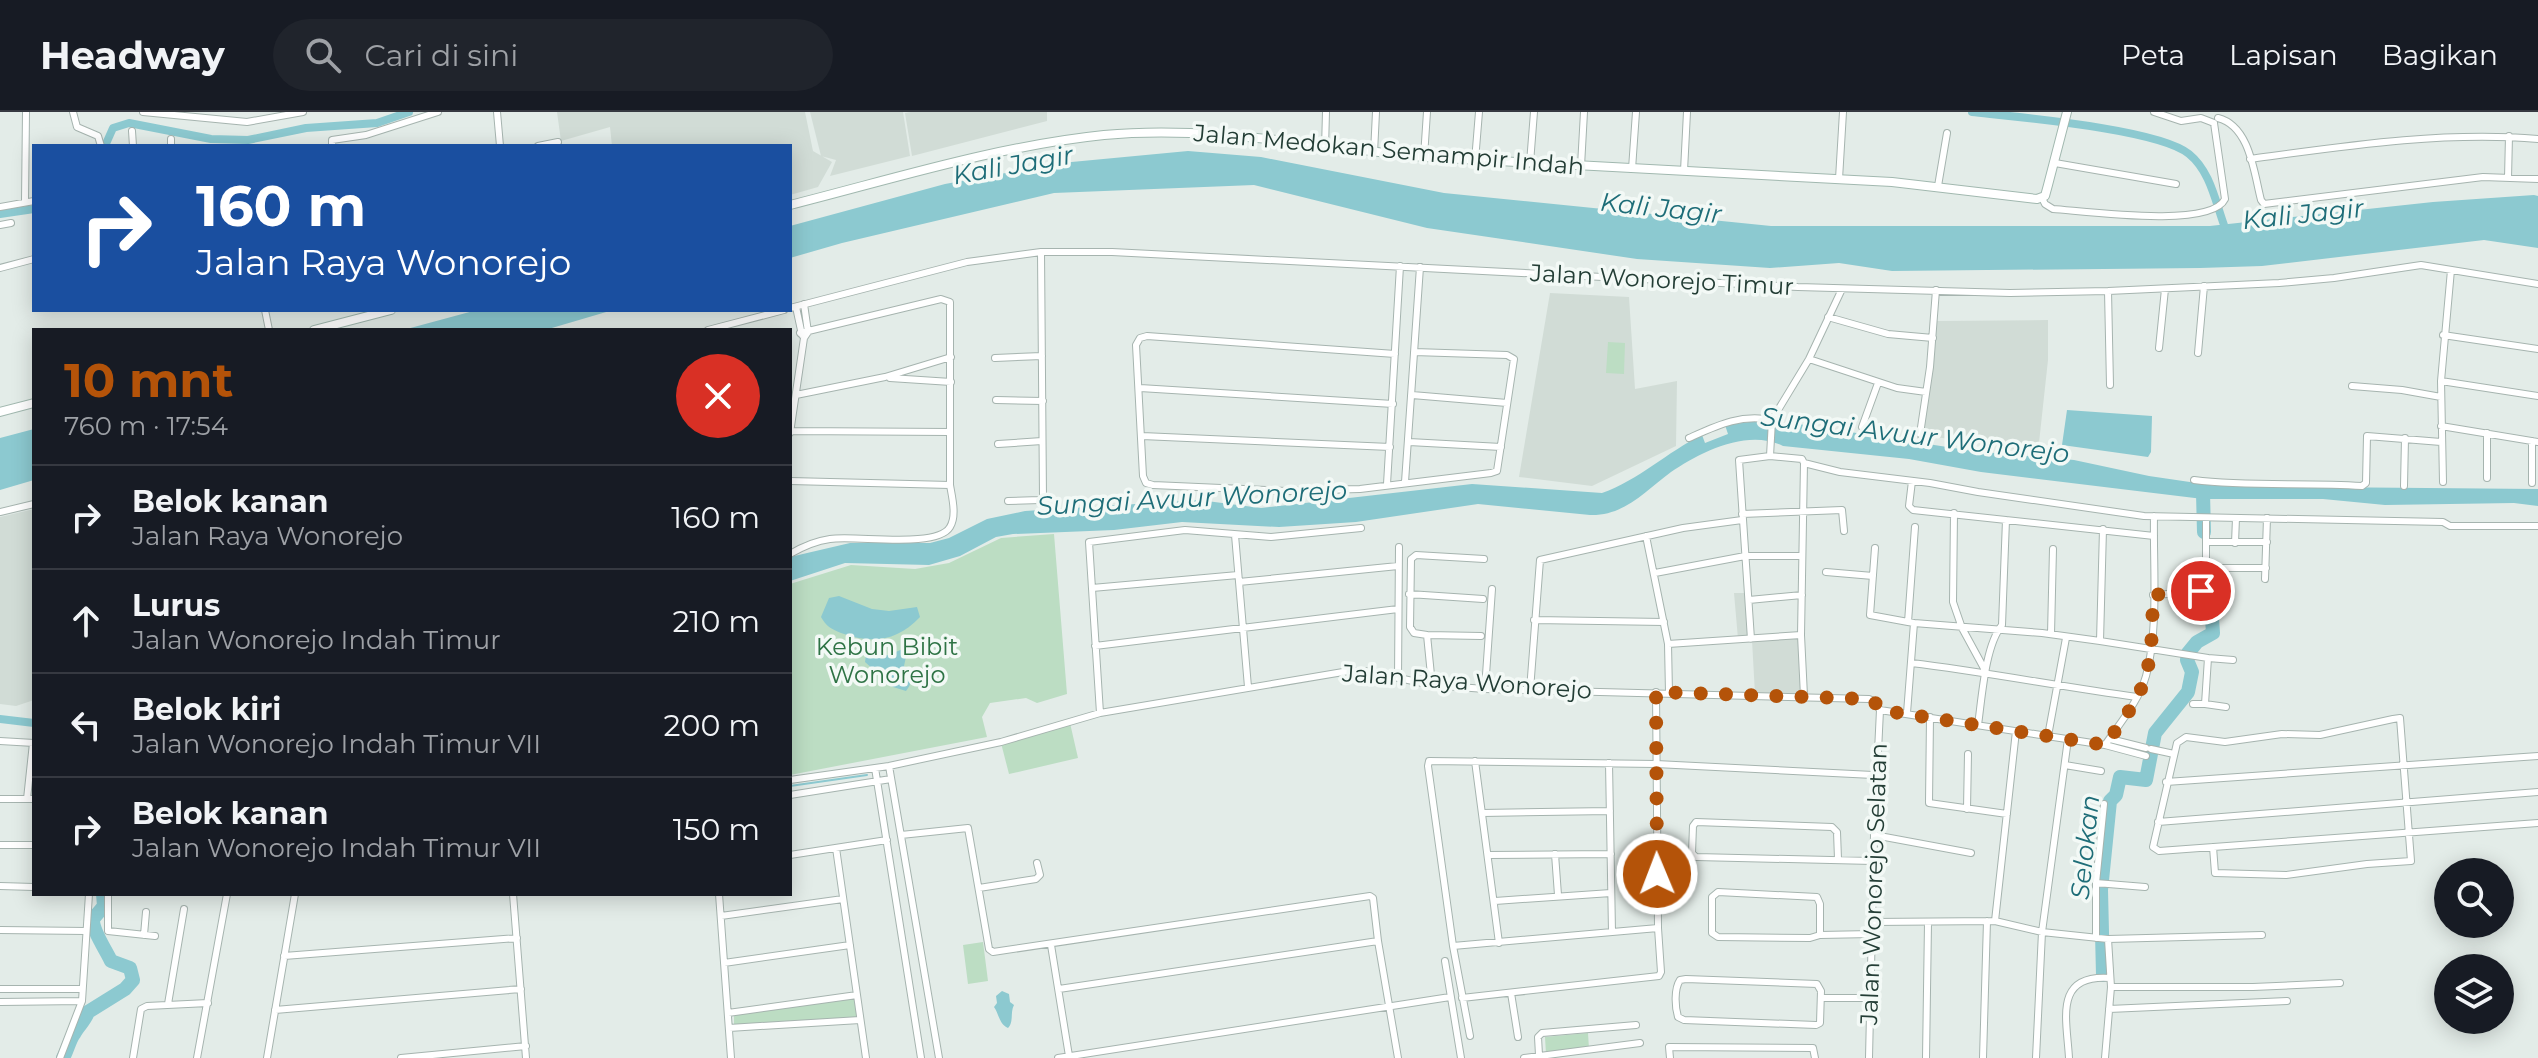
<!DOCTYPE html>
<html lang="id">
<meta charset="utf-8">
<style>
:root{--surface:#171b24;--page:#20242c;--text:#f1f3f6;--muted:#9ea1a6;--line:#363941;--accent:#b45309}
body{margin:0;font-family:Montserrat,sans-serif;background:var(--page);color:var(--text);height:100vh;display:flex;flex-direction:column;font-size:30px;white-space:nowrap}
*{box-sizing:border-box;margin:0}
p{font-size:26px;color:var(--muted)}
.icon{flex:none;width:44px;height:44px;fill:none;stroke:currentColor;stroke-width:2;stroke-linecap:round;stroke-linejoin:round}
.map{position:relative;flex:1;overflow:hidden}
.side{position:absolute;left:32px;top:216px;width:760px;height:568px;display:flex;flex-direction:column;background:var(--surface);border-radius:0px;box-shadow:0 4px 20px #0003}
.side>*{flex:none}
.guide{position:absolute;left:32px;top:32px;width:760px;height:168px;border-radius:0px;box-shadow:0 4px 20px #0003;background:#1a4fa0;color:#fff;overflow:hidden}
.fabs{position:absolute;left:2434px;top:746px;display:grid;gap:16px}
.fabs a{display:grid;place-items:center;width:80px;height:80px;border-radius:50%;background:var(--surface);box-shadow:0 4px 20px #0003;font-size:40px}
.pin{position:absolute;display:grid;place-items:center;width:68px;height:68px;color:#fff;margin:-34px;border:4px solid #fff;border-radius:50%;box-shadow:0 2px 8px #0007}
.me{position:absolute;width:88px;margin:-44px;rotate:359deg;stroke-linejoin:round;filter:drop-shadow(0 0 6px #0008)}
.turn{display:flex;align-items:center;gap:28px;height:168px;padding:0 32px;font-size:36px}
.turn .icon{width:104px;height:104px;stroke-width:2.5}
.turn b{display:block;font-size:56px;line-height:68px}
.round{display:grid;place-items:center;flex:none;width:84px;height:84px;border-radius:42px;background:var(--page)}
.summary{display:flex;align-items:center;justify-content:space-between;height:136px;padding:0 32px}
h1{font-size:48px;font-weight:700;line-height:60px;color:var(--accent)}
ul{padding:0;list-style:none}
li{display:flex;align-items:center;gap:24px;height:104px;padding:0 32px;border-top:2px solid var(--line)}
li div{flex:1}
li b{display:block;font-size:30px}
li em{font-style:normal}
header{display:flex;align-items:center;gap:48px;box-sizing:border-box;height:112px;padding:0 40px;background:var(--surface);border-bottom:2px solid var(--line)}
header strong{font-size:38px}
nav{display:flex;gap:44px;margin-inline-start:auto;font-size:28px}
.search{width:560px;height:72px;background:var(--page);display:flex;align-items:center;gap:20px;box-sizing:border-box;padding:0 28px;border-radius:44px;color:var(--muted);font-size:30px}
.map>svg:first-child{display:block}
.built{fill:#d1dcd6}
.green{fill:#bcddc3}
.water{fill:#8cc9d0}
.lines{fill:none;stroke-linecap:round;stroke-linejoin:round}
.stream{stroke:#8cc9d0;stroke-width:2}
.canal{stroke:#8cc9d0;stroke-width:8}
.river{stroke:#8cc9d0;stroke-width:14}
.street-casing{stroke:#a6b4af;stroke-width:8}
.secondary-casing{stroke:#a1b8af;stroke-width:10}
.street{stroke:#fff;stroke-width:6}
.secondary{stroke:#fff;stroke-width:8}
.route{stroke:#b45309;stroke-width:14;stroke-dasharray:0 25.2}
.labels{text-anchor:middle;stroke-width:7;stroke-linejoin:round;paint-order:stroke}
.street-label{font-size:24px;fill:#233d35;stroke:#f3f9f6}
.park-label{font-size:24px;fill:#2e7345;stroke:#f3f9f6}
.water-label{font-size:26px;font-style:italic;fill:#1e6d78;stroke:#f3f9f6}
</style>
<header>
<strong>Headway</strong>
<div class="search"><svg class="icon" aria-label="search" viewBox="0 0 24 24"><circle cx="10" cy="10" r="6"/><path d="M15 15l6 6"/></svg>Cari di sini</div>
<nav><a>Peta</a><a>Lapisan</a><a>Bagikan</a></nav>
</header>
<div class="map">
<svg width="2538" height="946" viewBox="0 0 2538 946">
<rect width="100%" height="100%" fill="#e3ece8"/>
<path class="built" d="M557,0H805L813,39L832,50L818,75L790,83V34H612L610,15L561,29Z
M810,0H903L910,44L830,64L836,48L821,44Z
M911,0H1047V9L912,44L905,1Z
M1550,181L1629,185L1635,277L1677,269L1676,334L1592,374L1519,365Z
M2048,208V248L2038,340L1922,323L1937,209Z
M34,397V588L16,594L0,592V405Z
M1734,481H1747L1749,526L1738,527Z
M1802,524L1803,584L1755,582L1752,528Z"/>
<path class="green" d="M1608,230L1625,231L1624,262L1606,261Z
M1054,422L1067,582L1037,591L1026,586L990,591L982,605L987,625L790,663V472L851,453L915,457L949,451L1001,426Z
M1070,611L1078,646L1009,662L1001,631Z
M983,830L988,869L968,872L963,833Z
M856,886L860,905L734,913V903Z
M1588,921L1589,937L1546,942L1545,925Z"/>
<path class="water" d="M1188,39L1261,45L1444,81L1771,114H2210L2433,90L2534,83L2538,84V136L2484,128L2262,154L2200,156L1892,159L1839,151L1770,156L1637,147L1427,116L1254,73L1054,81L842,131L790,146V114L945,72L1061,51Z
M477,198H613L545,218H403Z
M2067,298L2152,304L2151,340L2148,345L2062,333Z
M1757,309L1777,315L1783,311H1792L1973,339L2074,348L2149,364L2217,374L2538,377V394L2514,391L2385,393L2323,387H2203L1981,360L1909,347L1783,334C1748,316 1700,340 1671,360C1645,379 1625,404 1590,403L1478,392L1356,410L1279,415L1182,410L1114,418L1013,422L996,425L960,444L929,453L845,451L790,469V445L850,431H930L949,426L987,407L1025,399L1199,388L1261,396L1472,372L1602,381C1639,368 1667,340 1702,323L1705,331L1728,322L1725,313Z
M34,317V368L0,378V326Z
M839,484L872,497L889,499L917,495L920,505C896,530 872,532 841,521C831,517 826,514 821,505L829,486Z
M908,535L909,538L907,540L904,554L911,560C912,568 911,573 906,579L893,575L865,550L866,543H888Z
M1002,879L1009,882L1010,890L1014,893C1010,900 1014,910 1008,916C999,912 999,902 994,895L997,891L996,884Z"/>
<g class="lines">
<path class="stream" d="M790,674L867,663"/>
<path class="canal" d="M1972,0C2017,5 2159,17 2189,42C2210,59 2215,88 2224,113
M105,34L113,16L129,11L211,27L248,28L306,16L377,11L409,0
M0,102L34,97
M0,607L34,611"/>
<path class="river" d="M2203,381L2204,420
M2103,863L2101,778L2110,689L2116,683L2120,665L2146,668L2155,621L2188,580L2192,560L2187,548L2188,541L2197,530L2213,521L2211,492L2204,480L2206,461
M63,946C68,937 69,929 74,922C78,914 85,909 88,900L125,877L133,868L130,856L111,849C106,838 92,818 93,807L104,794L103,782"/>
<g class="street-casing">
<path id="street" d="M73,0L77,15L98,24L101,34
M143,0L247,10L303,0
M497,0L500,34
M2154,0L2181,9L2201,6L2214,11
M2218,6C2250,14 2254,61 2261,88L2264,92L2483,65L2538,67
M132,19L133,34
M171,27V34
M332,34V28L366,23L438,0
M538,34L558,30
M1325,36L1326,0
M1374,41L1376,0
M1424,45L1427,0
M2250,47C2345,34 2442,19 2538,27
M1475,49L1479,0
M1530,51L1534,0
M2055,51L2176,72
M1581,54L1584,0
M1632,57L1636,0
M1684,59L1687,0
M2508,66L2509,24
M1839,67L1843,0
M1938,74L1947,21
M2042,86L2045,92L2053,97C2084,99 2211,117 2225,87L2214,11
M25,90L26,0
M0,95L34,89
M0,113L11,111
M0,156L34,147
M2108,179L2110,273
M796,195L802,223
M790,196L967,150L1041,140H1112L1798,175L2010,181L2108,179L2279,171L2334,166L2421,153L2538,172
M265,198L269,218
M1828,205L1888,222L1933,226
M708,218L784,198
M2443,223L2538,237
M2159,236L2165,177
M2198,241L2204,174
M1395,242L1147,224L1140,226L1136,233L1143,364L1146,371L1153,373L1286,379L1360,377L1491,361L1497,359L1514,247L1507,243L1414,240
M995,246L1042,244
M1809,247L1897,276L1926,280
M890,266L951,270
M2441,269L2538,284
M2352,274L2402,278L2441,285
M1140,276L1393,292
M796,283L885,265L951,245
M1412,283L1507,291
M996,288L1043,289
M2441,314L2538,330
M1862,315L1878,271
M790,319L950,320
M790,321L804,226L808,220L804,192
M2487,321V366
M1920,322L1930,255L1936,178
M1142,324L1390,335
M1689,326C1718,313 1740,302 1772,308
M1409,330L1501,335
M998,332L1042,329
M1770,344L1772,308L1809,247L1842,177
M1804,351L1840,360L1930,371L1978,380L2144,404L2443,410L2450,414H2538
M2194,368C2249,375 2306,370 2362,374L2366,371L2367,324L2441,330
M790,369L950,373
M1912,369L1909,394L1913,398L2154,424
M1405,370L1420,155
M2443,370L2441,269L2451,158
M2532,371V329
M1387,372L1400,154
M2404,374L2405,326
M1008,389L1040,388L1043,385L1041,140
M0,400L34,392
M1954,401L1953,490L1962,516L1986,560
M1742,402L1842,398L1844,419
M2103,417L2100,529L2208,546L2205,592L2226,595
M1235,423L1248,575
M1646,424L1668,532L1669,581
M2207,430H2267
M2235,431L2236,406
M1875,436L1870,503L1908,510
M790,442C802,435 815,429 830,427C856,423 937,437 950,415C957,404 952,385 950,373V190L941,187L800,221
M2207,456H2266
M1826,460L1873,464
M1655,461L1745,444H1802
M2265,467L2267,406
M1239,470L1398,454
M1092,476L1238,463
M1409,482L1483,487
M2153,483L2198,480L2206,476V406
M1749,488L1802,483
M1534,508L1664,510
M1914,511L2042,521L2100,529
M2051,522L2053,437
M1427,523L1481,524
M1751,527L1739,348L1770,344L1802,347L1804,351L1801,523L1804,584
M1668,532L1801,523
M1095,534L1398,497
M2208,546L2233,548
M1911,551C1987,560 2062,575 2137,585
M1398,566L1399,435
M1432,573L1427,523L1414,521L1410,515L1411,447L1416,443L1484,447
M1485,577L1492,477
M1530,578L1540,448L1683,416L1742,408
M2193,592H2205
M1880,598L2105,633L2146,644
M1100,601L1089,430L1185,418L1271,425L1361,416
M1907,601L1914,511L1908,510L1915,415
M1930,605L1929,691L2007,702
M1978,613C1982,585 1985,534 2002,513L2006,408
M2048,624L2066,526
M2110,627L2146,636
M0,629L34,631
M2105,633C2120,611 2139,589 2146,564C2159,518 2153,452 2154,404
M2151,637L2174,642
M1475,649L1499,831
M1609,651L1612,820
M2065,653L2101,659
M889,654L939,946
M875,656L921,946
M790,668L889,654L1001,630L1100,601L1349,559H1365L1432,573L1485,577L1869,587L1874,589L1880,598
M2166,670L2538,644
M790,683L891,667
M0,687H34
M27,687L33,631
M1967,697L1968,642
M1482,701L1610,699
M2158,710L2538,680
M901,723L968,716L989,837L993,840L1370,784L1373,786L1378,829L1398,946
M1874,723L1971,741
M0,733H34
M2213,735L2215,761L2286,763L2367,752L2411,749L2400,606L2393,607L2320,623L2282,622L2225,630L2186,625L2177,631L2153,735L2159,739C2285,730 2412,720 2538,711
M836,736L866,946
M1555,742L1558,783
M790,743L887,728
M1488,743L1611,742
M1838,747L1837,720L1832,715L1696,710L1693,714L1692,741L1696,745L1873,749
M2096,771L2145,775
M0,774L34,775
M979,776L1036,767L1040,763L1037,751
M108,782V819L155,824
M513,782L526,946
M719,782L731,946
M1495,789L1611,781
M721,804L843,787
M1995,809L2016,619
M1872,810L1995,809L2042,820L2108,827L2262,823
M0,818L86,819
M144,823L146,800
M1820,823V792L1817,785L1718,780L1712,785V821L1718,825L1810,826L1820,823L1872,822
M2096,826V771L2104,692
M1051,833L1069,944
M1453,834L1658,816
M284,844L517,826
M1445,849L1461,946
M724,851L850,833
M1686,867L1817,872L1821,879L1820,911L1816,913L1684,908L1678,905C1675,895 1674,877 1680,868Z
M2111,875H2253L2340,871
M0,877H82
M1059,877L1378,829
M1511,881L1518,925
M1462,886L1659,864L1661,860L1658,816L1656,580
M1821,886H1869
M0,890L82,889
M168,892L184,797
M2109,897L2287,889
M275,898L521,877
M728,901L857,883
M729,916L860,908
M1470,924L1453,834L1428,654L1429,649L1656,652L1873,663
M1539,943L1538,925L1542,921L1636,913
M60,946L82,889L89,782
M133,946L141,897L147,894L208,891
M197,946L227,782
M267,946L295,782
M401,946L526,934
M1058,946L1450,885
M1524,946L1640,931
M1670,946L1669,935L1813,936L1815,946
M1869,946L1874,723L1880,598
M1926,946L1928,811
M1983,946L1987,809
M2036,946L2042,820L2068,627
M2069,946C2067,908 2053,862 2110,866
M2105,946L2111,875L2108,827"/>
</g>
<g class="secondary-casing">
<path id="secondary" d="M790,93C893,67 997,34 1104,23C1211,13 1318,35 1424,45L1892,70L2037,87L2045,84L2048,73L2067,0
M314,218L391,198
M0,300L34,291"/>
</g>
<use href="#street" class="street"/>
<use href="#secondary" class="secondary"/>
</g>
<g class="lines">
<path class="route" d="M1657,762L1656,580L1869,587L1874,589L1880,598L2105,633C2120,612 2139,589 2146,563C2153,537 2152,510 2153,483L2201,479"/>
</g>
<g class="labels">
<g class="street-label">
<text transform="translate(1389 38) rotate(5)" y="8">Jalan Medokan Semampir Indah</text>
<text transform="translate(1662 168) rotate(3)" y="8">Jalan Wonorejo Timur</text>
<text transform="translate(1467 570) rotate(4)" y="8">Jalan Raya Wonorejo</text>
<text transform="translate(1874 772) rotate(-88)" y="8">Jalan Wonorejo Selatan</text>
</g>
<g class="park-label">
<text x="887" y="543">Kebun Bibit<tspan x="887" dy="28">Wonorejo</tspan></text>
</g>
<g class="water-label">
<text transform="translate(1013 53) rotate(-10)" y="9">Kali Jagir</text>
<text transform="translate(1661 96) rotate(6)" y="9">Kali Jagir</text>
<text transform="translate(2303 102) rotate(-6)" y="9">Kali Jagir</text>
<text transform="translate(1915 323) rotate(7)" y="9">Sungai Avuur Wonorejo</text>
<text transform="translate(1192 386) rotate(-3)" y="9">Sungai Avuur Wonorejo</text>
<text transform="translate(2085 735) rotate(-84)" y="9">Selokan</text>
</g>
</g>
</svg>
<div class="fabs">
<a><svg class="icon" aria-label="search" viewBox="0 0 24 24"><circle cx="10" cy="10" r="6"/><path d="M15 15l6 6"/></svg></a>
<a><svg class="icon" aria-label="layers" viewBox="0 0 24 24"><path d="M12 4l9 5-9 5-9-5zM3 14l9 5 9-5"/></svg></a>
</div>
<div class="pin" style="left:2201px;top:479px;background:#d93025"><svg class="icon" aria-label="arrive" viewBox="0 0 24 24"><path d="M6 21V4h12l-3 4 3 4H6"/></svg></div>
<svg class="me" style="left:1657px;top:762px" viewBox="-20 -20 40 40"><circle r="17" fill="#b45309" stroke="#fff" stroke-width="3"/><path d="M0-11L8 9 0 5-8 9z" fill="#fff"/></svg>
<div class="guide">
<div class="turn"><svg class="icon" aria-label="right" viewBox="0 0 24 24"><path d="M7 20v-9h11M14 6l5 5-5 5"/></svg><div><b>160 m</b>Jalan Raya Wonorejo</div></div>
</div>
<section class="side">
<div class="summary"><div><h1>10 mnt</h1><p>760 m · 17:54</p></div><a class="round" style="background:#d93025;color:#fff"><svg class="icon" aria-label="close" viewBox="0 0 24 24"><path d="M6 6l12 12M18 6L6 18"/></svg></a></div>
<ul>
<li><svg class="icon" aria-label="right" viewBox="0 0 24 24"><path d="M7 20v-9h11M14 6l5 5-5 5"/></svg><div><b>Belok kanan</b><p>Jalan Raya Wonorejo</p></div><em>160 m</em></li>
<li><svg class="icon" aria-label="ahead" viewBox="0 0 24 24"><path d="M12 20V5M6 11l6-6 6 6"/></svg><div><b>Lurus</b><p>Jalan Wonorejo Indah Timur</p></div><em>210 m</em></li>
<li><svg class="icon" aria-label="left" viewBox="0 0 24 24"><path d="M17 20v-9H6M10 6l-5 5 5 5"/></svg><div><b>Belok kiri</b><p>Jalan Wonorejo Indah Timur VII</p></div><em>200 m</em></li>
<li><svg class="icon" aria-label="right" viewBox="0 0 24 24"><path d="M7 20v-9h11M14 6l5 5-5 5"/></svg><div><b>Belok kanan</b><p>Jalan Wonorejo Indah Timur VII</p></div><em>150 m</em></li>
</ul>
</section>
</div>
